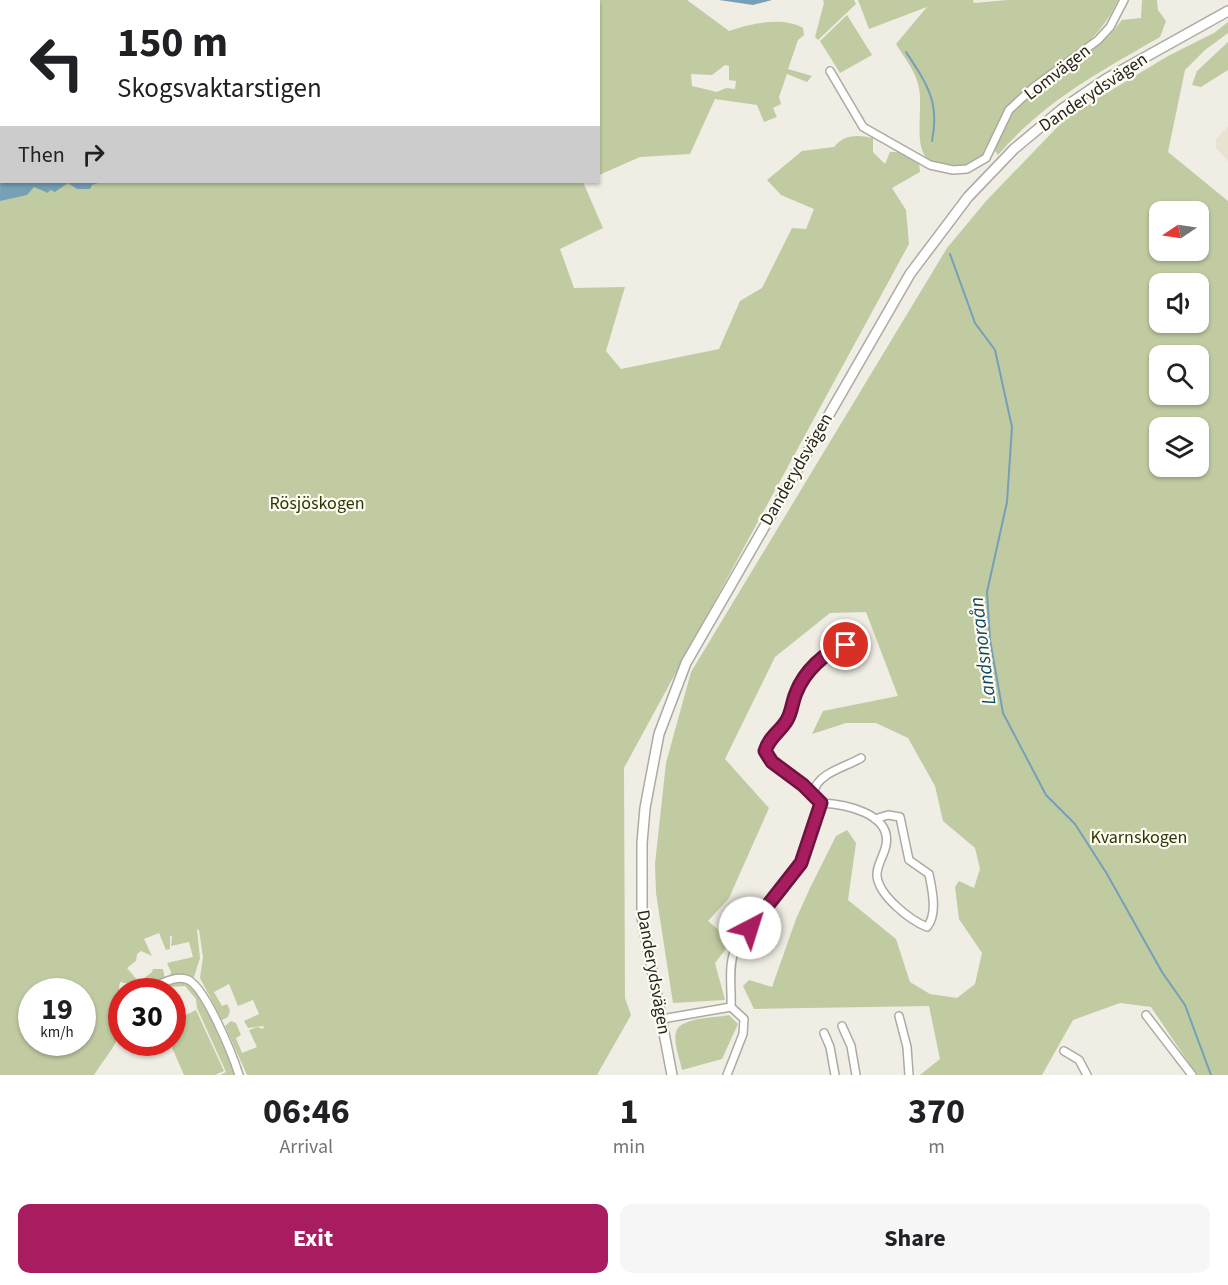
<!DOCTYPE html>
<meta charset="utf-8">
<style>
:root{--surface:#fff;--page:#f6f6f6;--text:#202124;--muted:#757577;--accent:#a81d60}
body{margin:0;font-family:"Source Sans 3",sans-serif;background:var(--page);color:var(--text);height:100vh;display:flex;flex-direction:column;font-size:22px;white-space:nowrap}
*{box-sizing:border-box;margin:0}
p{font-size:20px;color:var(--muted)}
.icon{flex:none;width:33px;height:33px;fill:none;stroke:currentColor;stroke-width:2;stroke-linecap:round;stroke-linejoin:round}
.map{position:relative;height:1075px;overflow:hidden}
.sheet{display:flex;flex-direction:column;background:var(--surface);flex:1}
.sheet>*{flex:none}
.guide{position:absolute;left:0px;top:0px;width:600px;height:183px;box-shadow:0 2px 4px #0004;background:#fff;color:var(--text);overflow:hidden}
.needle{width:39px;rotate:257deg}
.buttons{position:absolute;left:1149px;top:201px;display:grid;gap:12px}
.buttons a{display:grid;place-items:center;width:60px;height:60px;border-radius:12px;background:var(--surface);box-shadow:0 2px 4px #0004;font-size:30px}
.speed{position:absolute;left:18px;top:978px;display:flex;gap:12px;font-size:30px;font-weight:700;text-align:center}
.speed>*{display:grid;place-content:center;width:78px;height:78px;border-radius:50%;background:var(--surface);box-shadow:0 2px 4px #0004;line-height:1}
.speed small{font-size:15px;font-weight:400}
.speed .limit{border:9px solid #d22;background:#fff;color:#111}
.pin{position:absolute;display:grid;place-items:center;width:51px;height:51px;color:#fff;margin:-26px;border:3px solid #fff;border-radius:50%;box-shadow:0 2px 6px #0007}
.me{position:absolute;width:66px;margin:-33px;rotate:40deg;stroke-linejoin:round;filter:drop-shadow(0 0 4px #0008)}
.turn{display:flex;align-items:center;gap:21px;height:126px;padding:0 18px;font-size:27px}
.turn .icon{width:78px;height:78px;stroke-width:2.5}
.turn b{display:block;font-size:42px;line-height:51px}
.then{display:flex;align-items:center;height:57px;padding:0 18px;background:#0003;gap:12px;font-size:22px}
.eta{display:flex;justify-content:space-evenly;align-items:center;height:102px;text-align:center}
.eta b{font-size:36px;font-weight:700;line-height:42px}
.cta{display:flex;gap:12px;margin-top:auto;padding:12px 18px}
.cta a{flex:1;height:69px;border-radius:12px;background:var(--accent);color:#fff;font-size:24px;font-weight:700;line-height:69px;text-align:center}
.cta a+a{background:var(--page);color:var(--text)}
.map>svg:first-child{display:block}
.built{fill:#e7e2d1}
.green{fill:#c0cba2;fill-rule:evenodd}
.water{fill:#75a0b7}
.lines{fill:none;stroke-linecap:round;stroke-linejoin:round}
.stream{stroke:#75a0b7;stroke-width:2}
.minor-casing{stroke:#adaaa1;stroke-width:10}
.secondary-casing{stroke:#adaaa1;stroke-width:12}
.minor{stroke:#fff;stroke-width:7}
.secondary{stroke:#fff;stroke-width:9}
.route-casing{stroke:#6d133e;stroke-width:15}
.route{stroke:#a81d60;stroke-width:10}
.labels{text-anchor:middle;stroke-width:4.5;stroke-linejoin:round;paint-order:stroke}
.street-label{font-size:18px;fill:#252421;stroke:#fefbf1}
.park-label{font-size:18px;fill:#2e3705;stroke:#fefbf1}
.water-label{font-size:20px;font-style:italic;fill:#0d4760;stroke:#fefbf1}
</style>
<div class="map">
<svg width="1228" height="1075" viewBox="0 0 1228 1075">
<rect width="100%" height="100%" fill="#f0ede4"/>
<path class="built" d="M1228,126V161L1216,148V139Z"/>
<path class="green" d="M0,0L135,1L2,2V182H583L603,228L560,249L574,288L625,287L606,351L621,369L719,349L740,301L762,288L792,228L806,229L814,209L781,195L767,180L802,151L834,147C845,134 857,135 873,138V152L885,164L890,152H898L919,163L920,172L892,188L906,210L909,244L624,768L625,998L631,1015L597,1075H247L225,1026L231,1021L236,1023L241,1035L236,1038L242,1053L257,1047L249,1030L257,1027L263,1029L264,1026L248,1028L244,1021L259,1014L253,1000L238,1006L229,984L214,992L222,1006L227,1004L230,1010L228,1017L222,1020L200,978L203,957L199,930L197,929L200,958L194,977L170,976L171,972L167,963L193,957L189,942L171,946L172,937L170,935V949L166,950L159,933L144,939L152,956L141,951L137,954L136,961L127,968L139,982L152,972L153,969H163L165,980L143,987L120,982C116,997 126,1014 121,1030C117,1045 102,1062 94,1075H0ZM32,992H82V1042H32Z
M244,0H687L729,31C750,24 782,16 803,28L804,35L798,40L788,69L812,76L807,82L787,74L779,97L781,104L773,108L777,117L764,122L757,105L715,99L690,154L640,157L599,175L598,2H242ZM725,65L729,66V80L736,81L735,89L726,88L717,92L692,86L691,74L712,75Z
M823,0H854L856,4L818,40L815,37L824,3Z
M858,0H973L974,3L1007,0H1118C1098,48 1044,73 1009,108C994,123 995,149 976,161C964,169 934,170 925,156C914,140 924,104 918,84C914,69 904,57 896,44L927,7L869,29Z
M1142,0H1157L1158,10L1166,21L1160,37C1098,73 1046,100 998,155L995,151L1007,119L1015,108L1109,36L1122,20L1141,18Z
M847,15L872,55L840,73L820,41Z
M1228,22V33L1205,50L1185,70L1168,152L1228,201V1075H1197L1151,1007L1120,1003L1073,1020L1042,1075H920L940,1059L929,1006L754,1009L743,986L749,980L772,987L796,919L810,888L836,836L847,830L856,843L848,900L896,939L910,982L930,994L957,998L975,984L982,953L959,919L955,887L959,881L974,888L980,869L975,848L943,821L935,786L908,738L876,723H846L812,734L823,711L898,696L866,612L830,613L775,657L725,759L769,808L729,898L708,921L732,941L715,963L725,1000L673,1003L656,893L655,864L666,763L691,672L947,248L987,200L1067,117L1168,56L1214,33ZM1160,212H1198V250H1160ZM1160,284H1198V322H1160ZM1160,356H1198V394H1160ZM1160,428H1198V466H1160Z
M1228,42V70L1201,87L1192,85L1197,71Z
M178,981L190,984L201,997L236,1075H220L226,1072L197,1008L196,999L185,986L170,987L168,984Z
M196,1010L224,1071L215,1075H184L170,1043L172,1042L173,1021Z
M729,1015L738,1024L722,1059L682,1070C680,1059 673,1042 676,1032C680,1017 716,1018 729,1015Z"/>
<path class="water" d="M113,0H437L112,1Z
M719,0H772L753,5Z
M1,79L2,182H101L92,185L90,189H77L68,183L55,192L50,190L48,193L34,187L27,195L0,201Z"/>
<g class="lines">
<path class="stream" d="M906,52C927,84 940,102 932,141
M950,254L975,323L995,350L1012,427L1007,502L987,592L990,640L1003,713L1046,795L1075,824L1107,874L1162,972L1185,1005L1211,1075"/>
<g class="minor-casing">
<path id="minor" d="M830,71L863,127L930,165L953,170L967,169L986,158L1009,110L1034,87L1098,40L1110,27L1124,0
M818,799L814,791C818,773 846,767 861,758
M821,803C844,804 892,813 886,845C884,856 876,866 877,876C879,896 910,920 927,927C938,914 932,889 929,874L909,860L900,817L888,815L875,819
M821,803L803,785L772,762L765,751C770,736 783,731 789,717C793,707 793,696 799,686C807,670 831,641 852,647
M124,992C131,983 141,991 150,988C162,984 173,976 186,979C204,983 233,1056 239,1075
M1146,1015L1192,1075
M899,1016L907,1047L909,1075
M662,1019L731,1007C732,990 728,969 734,952C743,929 767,911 782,891C802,865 813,836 821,803
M842,1026L851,1046L856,1075
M824,1033L830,1047L835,1075
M1064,1051L1079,1060L1087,1075
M727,1075L743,1034L744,1019L731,1007"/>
</g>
<g class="secondary-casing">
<path id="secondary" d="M672,1075L642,917V843L645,808L659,734L686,663L910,274L968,197L1014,149L1062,109L1106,79L1228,11"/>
</g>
<use href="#minor" class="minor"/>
<use href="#secondary" class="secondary"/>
</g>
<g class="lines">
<g class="route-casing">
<path id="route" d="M750,928L801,863L821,803L803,785L772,762L765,751C769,737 780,732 787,720C792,712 792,702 796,693C804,672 824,652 846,645"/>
</g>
<use href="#route" class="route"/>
</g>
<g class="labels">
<g class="street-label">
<text transform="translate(1057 72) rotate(-38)" y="6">Lomvägen</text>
<text transform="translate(1093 92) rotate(-34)" y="6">Danderydsvägen</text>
<text transform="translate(796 469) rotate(-60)" y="6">Danderydsvägen</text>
<text transform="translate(654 972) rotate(80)" y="6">Danderydsvägen</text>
</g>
<g class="park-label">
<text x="317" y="509">Rösjöskogen</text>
<text x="1139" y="843">Kvarnskogen</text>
</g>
<g class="water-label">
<text transform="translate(982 651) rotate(-97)" y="7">Landsnoraån</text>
</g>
</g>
</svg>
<div class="buttons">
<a><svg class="needle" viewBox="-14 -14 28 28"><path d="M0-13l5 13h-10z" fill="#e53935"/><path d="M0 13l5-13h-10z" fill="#757577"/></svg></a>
<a><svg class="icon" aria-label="sound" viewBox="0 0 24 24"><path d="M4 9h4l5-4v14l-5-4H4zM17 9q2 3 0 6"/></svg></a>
<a><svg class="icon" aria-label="search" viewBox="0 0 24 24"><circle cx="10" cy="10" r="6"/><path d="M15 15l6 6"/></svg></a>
<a><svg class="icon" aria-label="layers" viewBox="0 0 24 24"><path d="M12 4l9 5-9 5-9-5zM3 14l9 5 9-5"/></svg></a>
</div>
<div class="speed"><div>19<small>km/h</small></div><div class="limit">30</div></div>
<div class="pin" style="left:846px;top:645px;background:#d93025"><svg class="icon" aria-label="arrive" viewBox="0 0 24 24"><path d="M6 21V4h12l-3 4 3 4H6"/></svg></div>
<svg class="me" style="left:750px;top:928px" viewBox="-20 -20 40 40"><circle r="19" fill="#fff"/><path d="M0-13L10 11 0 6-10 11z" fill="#a81d60"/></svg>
<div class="guide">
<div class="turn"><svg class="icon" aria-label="left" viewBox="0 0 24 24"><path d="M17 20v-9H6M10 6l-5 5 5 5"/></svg><div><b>150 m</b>Skogsvaktarstigen</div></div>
<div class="then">Then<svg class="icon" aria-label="right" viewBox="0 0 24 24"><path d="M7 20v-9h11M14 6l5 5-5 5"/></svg></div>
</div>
</div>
<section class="sheet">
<div class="eta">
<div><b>06:46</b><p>Arrival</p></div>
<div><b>1</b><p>min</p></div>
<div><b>370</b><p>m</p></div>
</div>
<div class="cta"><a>Exit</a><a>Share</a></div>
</section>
